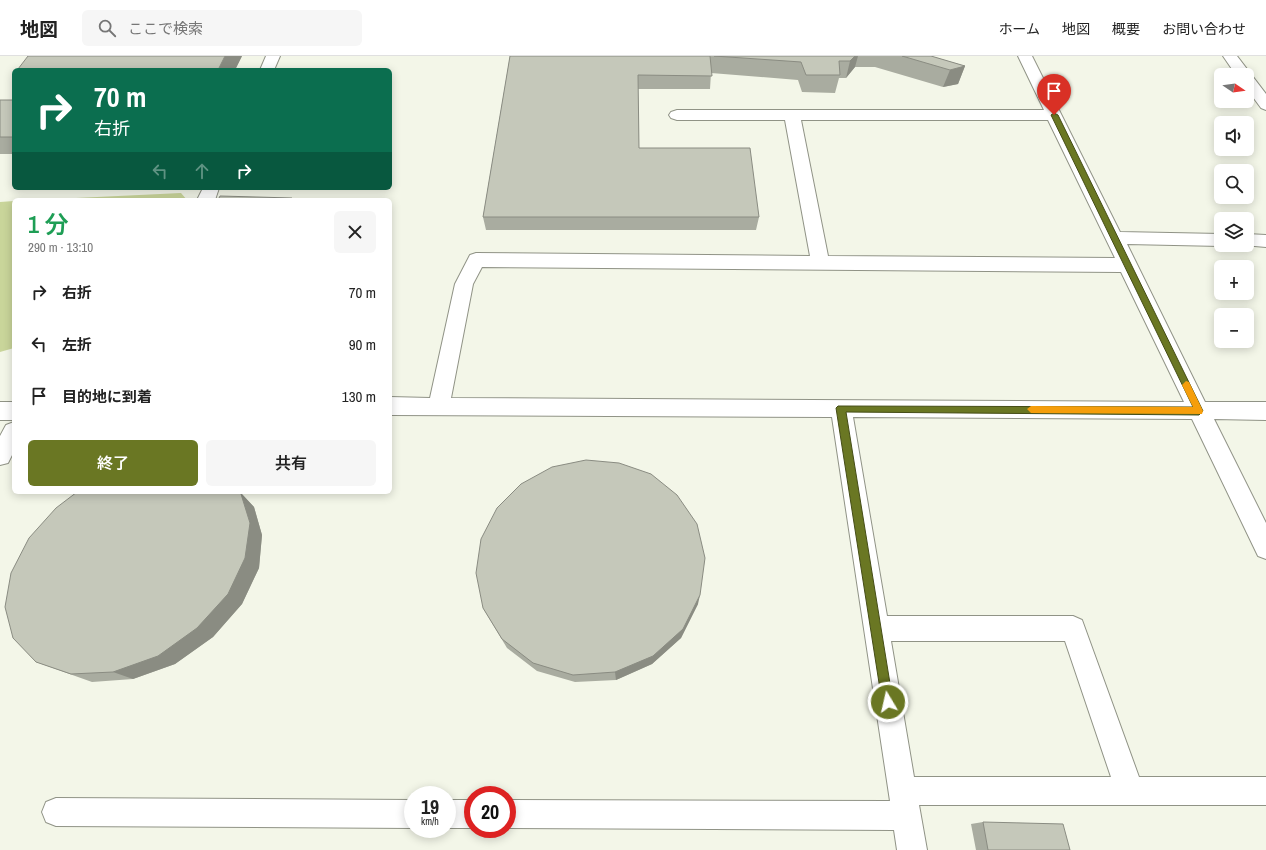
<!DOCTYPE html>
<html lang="ja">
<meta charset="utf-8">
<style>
:root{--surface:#fff;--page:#f6f6f6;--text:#222;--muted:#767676;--line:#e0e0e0;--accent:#6a7723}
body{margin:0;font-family:"Archivo Narrow","Noto Sans JP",sans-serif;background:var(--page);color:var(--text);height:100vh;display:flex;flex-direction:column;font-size:15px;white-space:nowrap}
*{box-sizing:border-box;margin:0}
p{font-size:13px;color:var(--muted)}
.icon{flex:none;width:22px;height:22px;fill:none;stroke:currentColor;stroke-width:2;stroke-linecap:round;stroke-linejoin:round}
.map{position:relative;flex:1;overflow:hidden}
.drawer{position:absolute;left:12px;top:142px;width:380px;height:296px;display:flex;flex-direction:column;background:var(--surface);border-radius:6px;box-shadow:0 2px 10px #0003}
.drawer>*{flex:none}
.guide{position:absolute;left:12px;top:12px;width:380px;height:122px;border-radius:6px;box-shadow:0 2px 10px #0003;background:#0b6e4f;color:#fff;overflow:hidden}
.needle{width:26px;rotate:103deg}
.controls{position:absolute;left:1214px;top:12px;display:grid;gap:8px}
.controls a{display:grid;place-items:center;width:40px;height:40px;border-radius:6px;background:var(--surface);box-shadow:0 2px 10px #0003;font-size:20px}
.speed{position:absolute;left:404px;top:730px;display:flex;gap:8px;font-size:20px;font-weight:700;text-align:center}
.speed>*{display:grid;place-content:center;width:52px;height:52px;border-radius:50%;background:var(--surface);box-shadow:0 2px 10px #0003;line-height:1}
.speed small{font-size:10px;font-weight:400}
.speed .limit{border:6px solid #d22;background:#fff;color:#111}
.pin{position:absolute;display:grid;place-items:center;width:34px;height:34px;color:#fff;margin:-41px -17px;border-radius:50% 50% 50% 0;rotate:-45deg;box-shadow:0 0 4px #0007}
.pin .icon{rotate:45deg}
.me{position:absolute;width:44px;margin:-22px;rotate:351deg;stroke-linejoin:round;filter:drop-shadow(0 0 3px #0008)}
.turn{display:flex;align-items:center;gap:14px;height:84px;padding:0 16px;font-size:18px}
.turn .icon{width:52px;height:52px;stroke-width:2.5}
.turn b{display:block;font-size:28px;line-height:34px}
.lanes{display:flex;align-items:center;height:38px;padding:0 16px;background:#0003;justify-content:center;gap:20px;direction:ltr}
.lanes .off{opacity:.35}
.round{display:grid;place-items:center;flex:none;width:42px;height:42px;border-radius:6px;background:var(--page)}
.summary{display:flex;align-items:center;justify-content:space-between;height:68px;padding:0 16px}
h1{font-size:24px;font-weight:600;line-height:30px;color:#1e9e55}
.action{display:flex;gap:8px;margin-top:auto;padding:8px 16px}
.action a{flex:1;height:46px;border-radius:6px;background:var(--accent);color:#fff;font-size:16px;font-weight:600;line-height:46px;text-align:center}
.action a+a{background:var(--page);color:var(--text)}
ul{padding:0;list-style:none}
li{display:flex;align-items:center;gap:12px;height:52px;padding:0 16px}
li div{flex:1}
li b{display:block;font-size:15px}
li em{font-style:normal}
header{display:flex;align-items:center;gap:24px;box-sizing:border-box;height:56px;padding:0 20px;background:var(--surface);border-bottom:1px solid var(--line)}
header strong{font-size:19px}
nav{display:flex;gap:22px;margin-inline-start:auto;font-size:14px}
.search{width:280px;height:36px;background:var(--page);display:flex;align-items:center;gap:10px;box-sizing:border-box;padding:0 14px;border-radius:6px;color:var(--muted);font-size:15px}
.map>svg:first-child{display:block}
.green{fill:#c9d59a}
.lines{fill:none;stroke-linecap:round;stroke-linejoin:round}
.minor-casing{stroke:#909386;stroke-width:2}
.minor{fill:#fff;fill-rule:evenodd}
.wall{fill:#a9aca0}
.shaded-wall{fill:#8a8c82}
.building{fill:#c5c8ba;stroke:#8a8c82}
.route{fill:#6a7723;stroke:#454d17}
.slow{fill:#f59e0b}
</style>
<header>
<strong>地図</strong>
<div class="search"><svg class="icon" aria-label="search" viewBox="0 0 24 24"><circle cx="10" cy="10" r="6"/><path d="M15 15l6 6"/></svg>ここで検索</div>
<nav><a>ホーム</a><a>地図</a><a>概要</a><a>お問い合わせ</a></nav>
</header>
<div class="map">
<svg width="1266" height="794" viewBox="0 0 1266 794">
<rect width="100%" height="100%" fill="#f3f6e8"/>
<path class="green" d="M181,137L187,144H34Z
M14,145V292L0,296V146Z"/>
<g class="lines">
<g class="minor-casing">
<path id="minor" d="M266,0H280L274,14H260Z
M1018,0H1032L1120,176L1221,178V189H1225L1221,190L1127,188L1205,346H1266V364L1214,363L1266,467V503L1258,500L1192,363L853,361L887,560H1073L1082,564L1139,721H1266V749H919L927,794H897L894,774L507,772V744L890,745L832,361L390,359V341L430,342L455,228L470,199L476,197L810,200L785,64H677L671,62L669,59L671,56L677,54H1044ZM801,64H1048L1115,202L828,200ZM482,211L1121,216L1184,346L451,342L473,228ZM891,585H1065L1111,721H914Z
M1223,0H1237L1266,38V54L1261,52L1247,33V19H1236Z
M203,132H219L215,144H197Z
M1247,178L1266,179V191L1243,189H1247Z
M0,346H14V364H0Z
M14,366V395L8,407L0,409V380L6,369Z
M56,742L413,744V772L56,770L46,766L42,756L46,746Z
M447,744H473V772H447Z"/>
</g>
<use href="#minor" class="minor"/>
</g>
<path class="wall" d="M242,0L235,14H18V13Z
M510,0H931L965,10L958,28L943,31L875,11H855L846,22H839L835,37L802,36L798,24L711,17L710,33H638L639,92L759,161L756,174H486L483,161Z
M0,44H14V98H0Z
M77,436H240L254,451L262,479L259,512L242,548L213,581L175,608L133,623L92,626L36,606Z
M698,548L681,582L652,608L616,624L575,626L537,615L507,592L483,552Z
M983,766L1070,794H976L971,768Z"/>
<path class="shaded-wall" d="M225,0H242L235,14H218Z
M855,0H858L855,11L846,22L850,5Z
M965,10L958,28L943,31L950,14Z
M239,436H240L254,451L262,479L259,512L242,548L213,581L175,608L133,623L113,616Z
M700,539L698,548L681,582L652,608L616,624L615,616Z"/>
<path class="building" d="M28,0H225L218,14H48L49,13H18Z
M510,0H710L712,20L638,19L639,92H750L759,161H483Z
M714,0H855L850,5H839L840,19H806L801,6Z
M902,0H931L965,10L950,14Z
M0,44H14V81H0Z
M220,140L292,142L291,144H218Z
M586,404L619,407L651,418L677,439L697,468L705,502L700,539L683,573L653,600L615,616L573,619L533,607L502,583L483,552L476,517L481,483L497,452L521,428L552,411Z
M77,436H239L241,438L250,467L245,502L228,538L197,572L158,600L113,616L71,618L36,606L13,582L5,551L11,517L29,482L56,452Z
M983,766L1063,768L1070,794H988Z"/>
<path class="route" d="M1054,57L1058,59L1203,355L1199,359L846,356L893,646L892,650L888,651L884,650L882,646L836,352L838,350L1193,351L1051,59Z"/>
<path class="slow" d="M1186,325L1189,326L1203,355L1202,358L1031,357L1027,353L1031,350L1193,351L1182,329Z"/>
</svg>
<div class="controls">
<a><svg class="needle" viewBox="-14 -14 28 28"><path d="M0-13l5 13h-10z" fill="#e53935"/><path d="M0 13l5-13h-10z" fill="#767676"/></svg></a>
<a><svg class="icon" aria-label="sound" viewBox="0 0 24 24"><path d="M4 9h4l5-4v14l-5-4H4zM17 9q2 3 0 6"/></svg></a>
<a><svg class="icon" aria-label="search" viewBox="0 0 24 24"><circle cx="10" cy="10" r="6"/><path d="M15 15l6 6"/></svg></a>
<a><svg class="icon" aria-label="layers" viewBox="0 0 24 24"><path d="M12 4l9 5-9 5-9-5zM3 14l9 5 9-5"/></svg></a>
<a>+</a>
<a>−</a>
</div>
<div class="speed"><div>19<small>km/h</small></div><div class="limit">20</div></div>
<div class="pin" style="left:1054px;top:59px;background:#d93025"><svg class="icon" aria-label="arrive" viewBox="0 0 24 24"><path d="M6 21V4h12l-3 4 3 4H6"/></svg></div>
<svg class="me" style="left:888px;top:646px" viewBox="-20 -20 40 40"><circle r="17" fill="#6a7723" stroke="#fff" stroke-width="3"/><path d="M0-11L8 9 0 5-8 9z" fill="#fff"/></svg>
<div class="guide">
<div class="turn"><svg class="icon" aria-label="right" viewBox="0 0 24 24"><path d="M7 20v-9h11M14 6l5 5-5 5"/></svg><div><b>70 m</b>右折</div></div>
<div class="lanes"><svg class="icon off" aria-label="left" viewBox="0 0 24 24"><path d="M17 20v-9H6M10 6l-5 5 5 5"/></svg><svg class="icon off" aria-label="ahead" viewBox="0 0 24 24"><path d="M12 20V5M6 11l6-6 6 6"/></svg><svg class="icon" aria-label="right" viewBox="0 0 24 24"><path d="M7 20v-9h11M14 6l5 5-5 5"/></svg></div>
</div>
<section class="drawer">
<div class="summary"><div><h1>1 分</h1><p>290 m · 13:10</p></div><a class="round"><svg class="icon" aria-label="close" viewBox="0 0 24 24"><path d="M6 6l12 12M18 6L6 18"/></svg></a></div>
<ul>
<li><svg class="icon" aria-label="right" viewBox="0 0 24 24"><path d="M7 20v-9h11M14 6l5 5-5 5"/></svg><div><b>右折</b></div><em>70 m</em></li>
<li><svg class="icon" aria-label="left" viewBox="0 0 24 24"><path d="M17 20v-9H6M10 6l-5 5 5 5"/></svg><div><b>左折</b></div><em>90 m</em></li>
<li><svg class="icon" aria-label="arrive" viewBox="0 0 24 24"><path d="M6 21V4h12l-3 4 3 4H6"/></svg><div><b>目的地に到着</b></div><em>130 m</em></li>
</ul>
<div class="action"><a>終了</a><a>共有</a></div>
</section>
</div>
